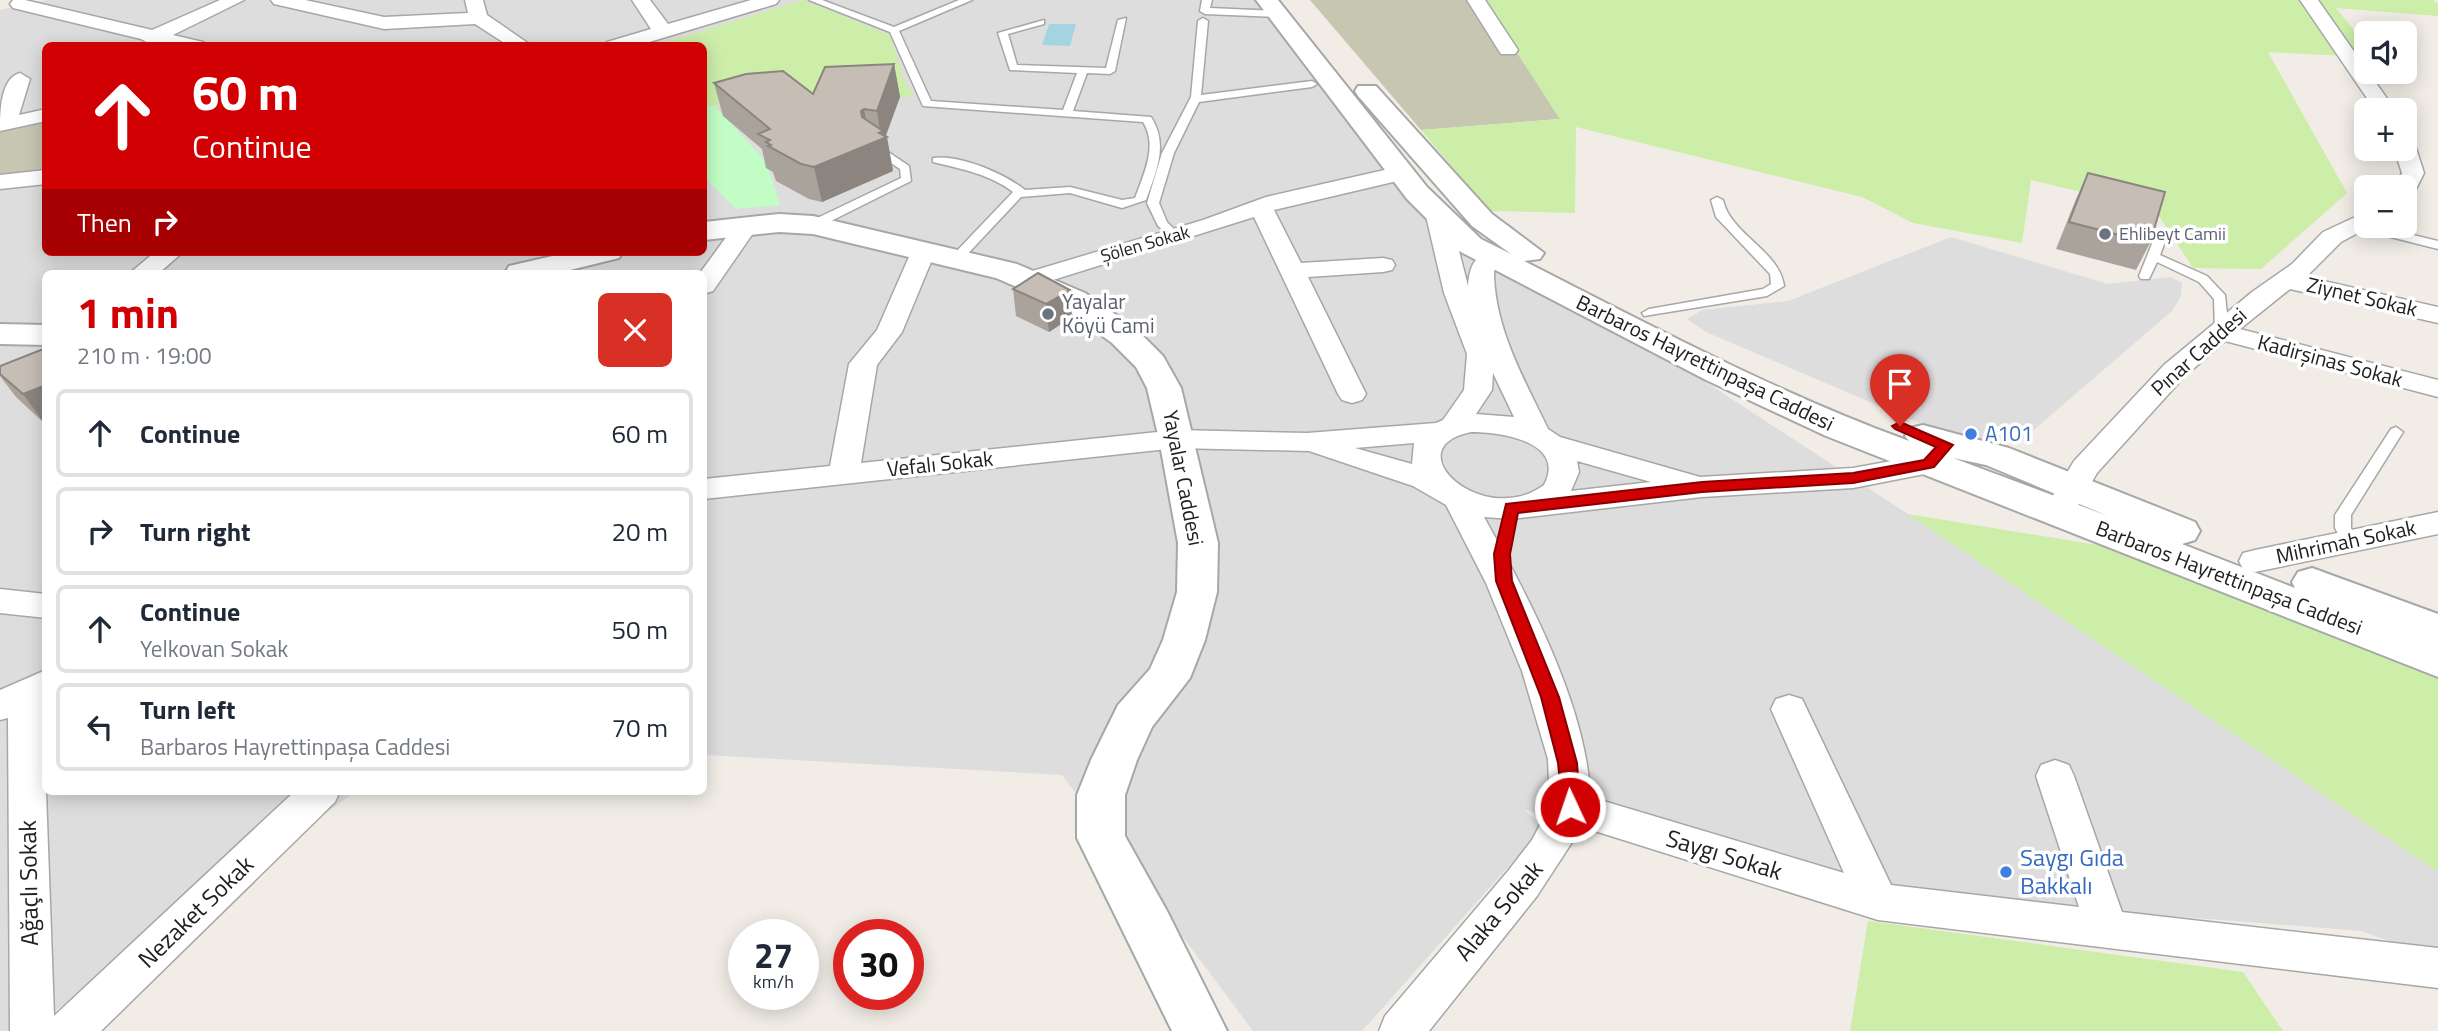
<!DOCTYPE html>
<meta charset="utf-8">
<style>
:root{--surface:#fff;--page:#f6f6f7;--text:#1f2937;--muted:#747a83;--line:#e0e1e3;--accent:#d00003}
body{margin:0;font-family:"Titillium Web",sans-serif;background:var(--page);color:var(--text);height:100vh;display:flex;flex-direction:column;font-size:26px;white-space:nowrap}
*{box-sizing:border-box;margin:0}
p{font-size:23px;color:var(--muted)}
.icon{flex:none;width:38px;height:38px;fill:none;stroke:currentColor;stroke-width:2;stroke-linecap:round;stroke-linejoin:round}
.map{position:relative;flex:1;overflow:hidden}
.side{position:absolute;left:42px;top:270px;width:665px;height:525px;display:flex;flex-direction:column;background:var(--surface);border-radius:10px;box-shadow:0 4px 18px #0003}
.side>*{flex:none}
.banner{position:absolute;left:42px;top:42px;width:665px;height:214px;border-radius:10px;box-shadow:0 4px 18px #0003;background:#d00003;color:#fff;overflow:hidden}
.fabs{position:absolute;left:2354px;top:21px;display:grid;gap:14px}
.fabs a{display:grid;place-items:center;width:63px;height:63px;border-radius:10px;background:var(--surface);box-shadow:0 4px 18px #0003;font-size:35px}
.speed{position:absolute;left:728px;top:919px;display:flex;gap:14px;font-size:35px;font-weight:700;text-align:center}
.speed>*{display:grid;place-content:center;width:91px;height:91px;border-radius:50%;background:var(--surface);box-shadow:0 4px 18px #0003;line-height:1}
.speed small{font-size:18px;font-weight:400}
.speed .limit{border:10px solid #d22;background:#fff;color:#111}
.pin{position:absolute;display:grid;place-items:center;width:60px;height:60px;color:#fff;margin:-72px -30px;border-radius:50% 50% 50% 0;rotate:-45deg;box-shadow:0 0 7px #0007}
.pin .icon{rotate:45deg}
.me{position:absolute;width:77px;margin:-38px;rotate:357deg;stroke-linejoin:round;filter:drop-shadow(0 0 5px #0008)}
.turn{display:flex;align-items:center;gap:24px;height:147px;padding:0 35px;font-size:32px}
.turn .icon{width:91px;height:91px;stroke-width:2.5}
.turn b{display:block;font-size:49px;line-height:60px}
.then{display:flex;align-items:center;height:66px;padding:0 35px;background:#0003;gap:14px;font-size:26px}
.round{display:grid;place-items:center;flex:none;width:74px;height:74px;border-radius:10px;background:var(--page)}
.head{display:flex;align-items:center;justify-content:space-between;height:119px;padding:0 35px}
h1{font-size:42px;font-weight:700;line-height:52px;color:var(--accent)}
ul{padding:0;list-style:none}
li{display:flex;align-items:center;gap:21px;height:88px;margin:0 14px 10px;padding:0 21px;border:4px solid var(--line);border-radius:10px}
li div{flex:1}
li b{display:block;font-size:26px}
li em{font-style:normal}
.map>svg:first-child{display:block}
.residential{fill:#dedddd;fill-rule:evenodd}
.construction{fill:#c7c6b1}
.grass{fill:#cceea9}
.park{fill:#c1fdc5}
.water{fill:#a4d4e1}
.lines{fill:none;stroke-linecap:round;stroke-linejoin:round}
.service-casing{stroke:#a7a7a7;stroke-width:3}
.minor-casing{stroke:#a7a7a7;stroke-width:3}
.tertiary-casing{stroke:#a7a7a7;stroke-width:4}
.service{fill:#fff;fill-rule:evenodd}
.minor{fill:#fff;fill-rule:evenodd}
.tertiary{fill:#fff;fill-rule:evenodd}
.wall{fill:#aaa39c}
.shaded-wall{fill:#8b847f}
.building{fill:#c6bdb5;stroke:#8b847f;stroke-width:2}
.route{fill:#d00003;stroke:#870002;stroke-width:2}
.worship-dot{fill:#6b7280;stroke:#fff;stroke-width:2.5}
.shop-dot{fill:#3f7fe0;stroke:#fff;stroke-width:2.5}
.labels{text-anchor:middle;stroke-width:7;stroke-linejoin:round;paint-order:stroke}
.far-worship-label{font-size:18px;fill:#5b616d;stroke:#fff;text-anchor:start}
.far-street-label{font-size:18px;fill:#202020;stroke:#fff}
.street-label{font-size:21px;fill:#202020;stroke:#fff}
.worship-label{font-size:21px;fill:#5b616d;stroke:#fff;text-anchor:start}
.shop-label{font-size:21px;fill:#366cbe;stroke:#fff;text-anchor:start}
.near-street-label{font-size:24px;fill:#202020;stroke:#fff}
.near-shop-label{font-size:24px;fill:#366cbe;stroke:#fff;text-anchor:start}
</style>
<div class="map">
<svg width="2438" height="1031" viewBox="0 0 2438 1031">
<rect width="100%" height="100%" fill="#f1ede6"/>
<path class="residential" d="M46,0H1262L1411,203L1477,261L1640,339L1908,514L2438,872V958L2361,931L1916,896L1525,810L1543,828L1362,1031H1253L1062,775L704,755V273H46V791H356L28,1031H0V10ZM46,46H704V252H46Z
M1951,237L2108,284L2171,277L2182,283L2181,296L2172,311L2021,441L1995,444L1950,436L1706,332L1687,319L1702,310L1788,301Z"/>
<path class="construction" d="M1310,0H1483L1560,119L1421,130Z
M45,118V174L0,179V129Z"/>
<path class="grass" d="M803,0L890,35L906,85L915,96L704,106V46H652Z
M1483,0H2433L2438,4V16L2336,8L2366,45V57L2268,52L2347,193L2261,269L2193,268L2155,210L2031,180L2022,243L1913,223L1862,197L1576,127L1575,213L1489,211L1421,130L1560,119Z
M1908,514L2140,552L2438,674V872Z
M1868,921L2243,972L2283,1031H1850Z"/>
<path class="park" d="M714,105L767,163L780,205L736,209L704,177V106Z"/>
<path class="water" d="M1049,24H1076L1070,46L1042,45Z"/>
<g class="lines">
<g class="service-casing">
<path id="service" d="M809,0H822L894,27L959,0H972L899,31L931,101L1063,110L1077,73L1010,70L998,33L1044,20V24L1008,34L1017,65L1106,68L1118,20L1126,18L1115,71L1110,74L1087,73L1073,111L1151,117C1169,145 1156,171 1146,200L1122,208L1070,193L1021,197L961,261H953V255L1013,192C990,174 961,169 933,162V158C960,154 1005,174 1025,190L1070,187L1122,200L1135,198C1144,173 1158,146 1143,122L923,106L890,32Z
M1202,0H1212L1210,8L1277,11L1282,14L1277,17L1205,14L1200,11Z
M1203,18L1208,21L1201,95L1312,81L1317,84L1312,87L1199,102L1174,153L1159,203L1167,222L1181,236L1175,240L1158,226L1147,203L1162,153L1191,97L1198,21Z
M870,145H878L909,166L911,181L817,228H809V222L901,178L900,169L870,149Z
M1717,197L1723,200C1731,235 1779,250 1784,286L1767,296L1644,316L1642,313L1649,309L1763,289L1771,284L1770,274L1716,217L1711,200Z
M2355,220L2366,223V226H2376L2438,241V249L2351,227L2349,224Z
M2162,230L2168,234L2160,255L2207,276L2225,295L2229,332L2227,335L2222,336L2215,332L2214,299L2199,282L2157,262L2149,279H2141L2139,276L2156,234Z
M2396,427L2403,432L2351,515V528L2358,541L2356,545H2344L2335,528V515L2391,429Z"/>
</g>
<g class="minor-casing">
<path id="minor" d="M13,0H25L152,30L220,0H244L173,35L203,42L205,46L150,44L141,39L13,8L10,4Z
M271,0H305L384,17L468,13L465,0H483L487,15L532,46H509L475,24L384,29L274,4Z
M632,0H650L668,24L751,0H779L776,4L636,46H605L607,42L651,29Z
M1467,0H1485L1518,50L1515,54H1501Z
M2300,0H2318L2395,110H2375Z
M20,73L30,79L19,115L46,109V121L0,131C0,114 0,78 20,73Z
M2404,139L2415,145L2424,173L2412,197L2404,199V187H2395L2402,173L2394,149H2404Z
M1402,166L1413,173L1410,178L1274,210L1301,263L1383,258L1392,260L1395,265L1392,270L1383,272L1308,277L1366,394L1362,400L1352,403L1342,400L1338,394L1254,217L1037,285H1019L1015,280L1019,275L1203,220L1266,197Z
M46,170V184L0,189V175Z
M1438,209L1446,211L1450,216L1468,286C1469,264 1478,247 1504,254L1507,259L1494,271C1494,327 1524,379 1548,429L1560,437L1700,477L1853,468L1919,456L1932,442L1943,440L1954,442L1958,449L1940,471L1853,488L1702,497L1511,519L1484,517C1527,594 1588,708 1590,797L1844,873L1771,709L1776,699L1789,695L1802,699L1891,885L2079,907L2036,776L2041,765L2055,760L2069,765L2074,776L2122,912L2438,948V988L1878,920L1582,827L1537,896L1429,1031H1379L1385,1016L1508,871L1532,840L1550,806L1548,759L1522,671L1486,583L1446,505L1413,486L1309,451L1177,448L704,499V479L830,466L849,364L877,330L912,250L915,245H933L936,250L902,332L877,365L861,463L1177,430L1307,433L1436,423L1443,420L1464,390L1467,354L1444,293L1426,216L1430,211ZM1493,373L1514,417L1476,414L1492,390ZM1471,432C1499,432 1567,441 1544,485C1483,530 1393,448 1471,432ZM1414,443L1412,464L1355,448ZM1577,461L1651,482L1571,491L1579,472Z
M2366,212V226H2371L2341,242L2306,277L2438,307V323L2290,289L2240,329L2438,380V397L2225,341L2184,377L2097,473L2070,519L2059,522L2048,519L2043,512L2074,461L2164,365L2252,292L2292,264L2323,232Z
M746,219L754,221L758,226L713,291L704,294V273H700L738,221Z
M155,252H183L159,273H130Z
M2438,512V534L2255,572L2243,569L2239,561L2243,553L2255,550Z
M0,589L46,594V618L0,613Z
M46,670V791L54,1016L295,791H340L335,802L101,1031H10L8,718L0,720V690Z"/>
</g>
<g class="tertiary-casing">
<path id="tertiary" d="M1256,0H1278L1427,187L1481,239L1511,254L1472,226L1358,96L1355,91L1358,86H1376L1492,214L1544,253L1540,259L1524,261C1650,325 1775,392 1909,441L1905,436L1910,428L1923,425L2009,448L2195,522L2200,531L2195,540L2182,544L2295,588L2292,582L2298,572L2312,568L2438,614V677L1826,436L1706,380L1459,251L1407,199ZM1953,458L1986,465L2108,516Z
M779,214L813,216L1017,264L1085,293L1136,329L1163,356L1181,388L1218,543L1217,592L1205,640L1190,678L1152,727L1137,760L1125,795V836L1167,911L1227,1031H1172L1077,838V795L1091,760L1118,705L1150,669L1163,640L1177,592L1178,543L1159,439L1147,388L1136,367L1112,343L1063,307L996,278L813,234L779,232L704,240V222Z
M570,252H623L619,258L558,273H505L509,266Z
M0,324L46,325V345L0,344Z"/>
</g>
<use href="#service" class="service"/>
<use href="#minor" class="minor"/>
<use href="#tertiary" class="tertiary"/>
</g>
<path class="wall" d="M894,64L900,97L886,136L893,171L822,202L809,199L776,181L773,172L766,168L762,149L723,116L714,83L813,94Z
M2088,173L2150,243L2136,270L2056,249L2076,199Z
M1013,289L1072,317L1049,332L1016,316Z
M46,348V422L44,423L16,397L0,376V366Z"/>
<path class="shaded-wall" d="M894,64L900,97L885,137H887L893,171L822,202L814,167L864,109L870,142L880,132L877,111Z
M1070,290L1072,317L1049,332L1046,304Z
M46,385V422L44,423L23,394Z"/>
<path class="building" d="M894,64L877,111L864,109L861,111L862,117L883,131L879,133L887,137L814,167L801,164L768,146L771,145L766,142L770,140L758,134L770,129L714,83L746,74L783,71L813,94L825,67Z
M2088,173L2165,192L2150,243L2069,222Z
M1038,273L1070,290L1046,304L1013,289Z
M46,348V385L23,394L0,374V366Z"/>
<path class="route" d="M1900,422L1953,445L1934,467L1853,483L1702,492L1518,513L1510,554L1512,581L1559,697L1577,763L1580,807L1577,813H1563L1558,763L1541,697L1496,581L1494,554L1506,504L1702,482L1853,473L1924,460L1936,447L1895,429L1892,426Z"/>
<g class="worship-dot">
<circle cx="2105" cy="234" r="7"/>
<circle cx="1048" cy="314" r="7"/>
</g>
<g class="shop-dot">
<circle cx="1971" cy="434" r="7"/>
<circle cx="2006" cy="872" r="7"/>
</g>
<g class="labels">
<g class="far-worship-label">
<text x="2119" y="240">Ehlibeyt Camii</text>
</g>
<g class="far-street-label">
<text transform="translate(1145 244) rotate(-16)" y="6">Şölen Sokak</text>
</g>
<g class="street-label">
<text transform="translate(2362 297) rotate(13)" y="7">Ziynet Sokak</text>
<text transform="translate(2199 352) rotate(-42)" y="7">Pınar Caddesi</text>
<text transform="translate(2330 361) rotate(15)" y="7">Kadirşinas Sokak</text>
<text transform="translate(1705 363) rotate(26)" y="7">Barbaros Hayrettinpaşa Caddesi</text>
<text transform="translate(940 464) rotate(-6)" y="7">Vefalı Sokak</text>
<text transform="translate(1183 478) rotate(79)" y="7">Yayalar Caddesi</text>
<text transform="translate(2346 542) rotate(-12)" y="7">Mihrimah Sokak</text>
<text transform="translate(2229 578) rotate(21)" y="7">Barbaros Hayrettinpaşa Caddesi</text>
</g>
<g class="worship-label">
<text x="1062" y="309">Yayalar<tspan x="1062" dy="24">Köyü Cami</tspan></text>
</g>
<g class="shop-label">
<text x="1985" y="441">A101</text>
</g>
<g class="near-street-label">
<text transform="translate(1724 855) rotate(17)" y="8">Saygı Sokak</text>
<text transform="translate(29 883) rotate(-91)" y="8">Ağaçlı Sokak</text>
<text transform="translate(1499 911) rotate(-50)" y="8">Alaka Sokak</text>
<text transform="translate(196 912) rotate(-44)" y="8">Nezaket Sokak</text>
</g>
<g class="near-shop-label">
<text x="2020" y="866">Saygı Gıda<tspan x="2020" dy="28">Bakkalı</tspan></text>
</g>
</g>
</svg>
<div class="fabs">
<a><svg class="icon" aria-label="sound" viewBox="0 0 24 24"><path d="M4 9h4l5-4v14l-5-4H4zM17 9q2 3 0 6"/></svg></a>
<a>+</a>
<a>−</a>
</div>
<div class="speed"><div>27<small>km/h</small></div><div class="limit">30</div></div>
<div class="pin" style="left:1900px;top:426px;background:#d93025"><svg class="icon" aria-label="arrive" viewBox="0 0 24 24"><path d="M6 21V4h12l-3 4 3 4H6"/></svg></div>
<svg class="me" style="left:1570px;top:807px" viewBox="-20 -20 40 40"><circle r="17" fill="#d00003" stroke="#fff" stroke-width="3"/><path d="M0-11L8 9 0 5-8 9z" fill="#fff"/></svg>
<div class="banner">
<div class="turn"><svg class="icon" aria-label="ahead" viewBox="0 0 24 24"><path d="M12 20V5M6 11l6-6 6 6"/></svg><div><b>60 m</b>Continue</div></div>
<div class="then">Then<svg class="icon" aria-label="right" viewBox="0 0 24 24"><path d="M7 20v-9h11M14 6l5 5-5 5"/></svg></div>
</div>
<section class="side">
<div class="head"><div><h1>1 min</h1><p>210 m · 19:00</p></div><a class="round" style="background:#d93025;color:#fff"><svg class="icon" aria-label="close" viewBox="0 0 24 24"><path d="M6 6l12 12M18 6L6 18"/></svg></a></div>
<ul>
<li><svg class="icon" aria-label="ahead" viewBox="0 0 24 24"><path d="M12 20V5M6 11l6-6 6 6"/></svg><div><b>Continue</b></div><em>60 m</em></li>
<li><svg class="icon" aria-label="right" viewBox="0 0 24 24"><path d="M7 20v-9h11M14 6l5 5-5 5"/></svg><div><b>Turn right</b></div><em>20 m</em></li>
<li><svg class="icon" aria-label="ahead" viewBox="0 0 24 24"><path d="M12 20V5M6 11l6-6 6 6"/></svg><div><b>Continue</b><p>Yelkovan Sokak</p></div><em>50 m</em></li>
<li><svg class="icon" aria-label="left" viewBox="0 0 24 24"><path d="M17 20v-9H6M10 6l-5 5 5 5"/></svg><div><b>Turn left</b><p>Barbaros Hayrettinpaşa Caddesi</p></div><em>70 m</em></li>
</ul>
</section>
</div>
